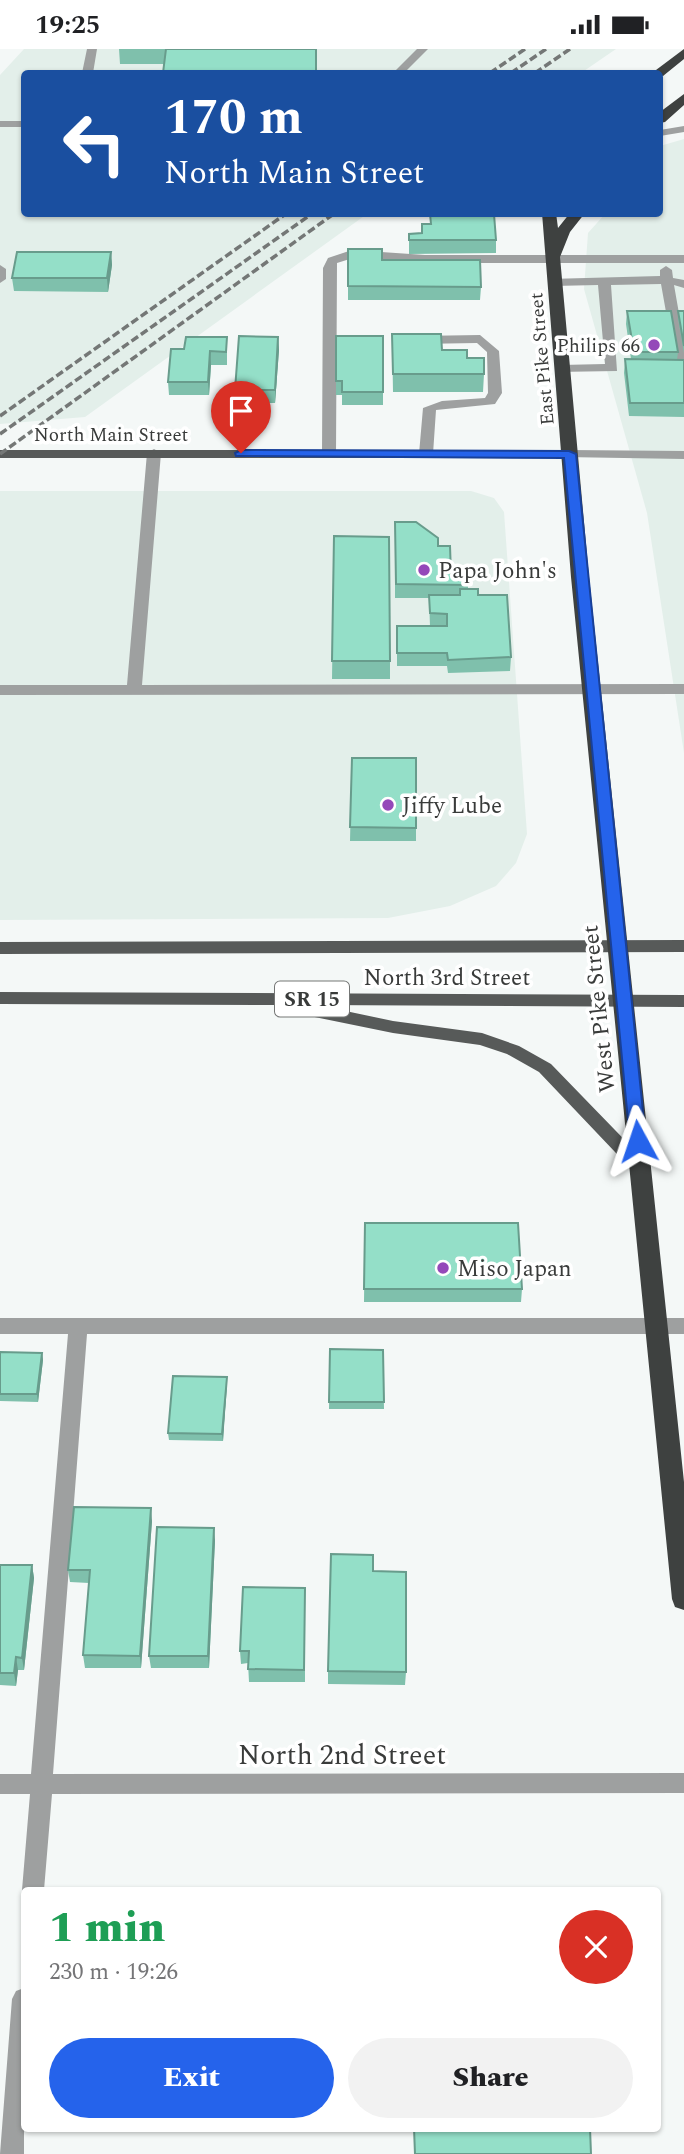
<!DOCTYPE html>
<meta charset="utf-8">
<style>
:root{--surface:#fff;--page:#f2f2f2;--text:#202124;--muted:#757577;--accent:#2563eb}
body{margin:0;font-family:Spectral,serif;background:var(--page);color:var(--text);height:100vh;display:flex;flex-direction:column;font-size:26px;white-space:nowrap}
*{box-sizing:border-box;margin:0}
p{font-size:23px;color:var(--muted)}
.icon{flex:none;width:38px;height:38px;fill:none;stroke:currentColor;stroke-width:2;stroke-linecap:round;stroke-linejoin:round}
.map{position:relative;flex:1;overflow:hidden}
.details{position:absolute;left:21px;top:1838px;width:640px;height:245px;display:flex;flex-direction:column;background:var(--surface);border-radius:7px;box-shadow:0 2px 5px #0004}
.details>*{flex:none}
.hud{position:absolute;left:21px;top:21px;width:642px;height:147px;border-radius:7px;box-shadow:0 2px 5px #0004;background:#1a4fa0;color:#fff;overflow:hidden}
.pin{position:absolute;display:grid;place-items:center;width:60px;height:60px;color:#fff;margin:-72px -30px;border-radius:50% 50% 50% 0;rotate:-45deg;box-shadow:0 0 7px #0007}
.pin .icon{rotate:45deg}
.me{position:absolute;width:77px;margin:-38px;rotate:355deg;stroke-linejoin:round;filter:drop-shadow(0 0 5px #0008)}
.turn{display:flex;align-items:center;gap:24px;height:147px;padding:0 28px;font-size:32px}
.turn .icon{width:91px;height:91px;stroke-width:2.5}
.turn b{display:block;font-size:49px;line-height:60px}
.round{display:grid;place-items:center;flex:none;width:74px;height:74px;border-radius:37px;background:var(--page)}
.head{display:flex;align-items:center;justify-content:space-between;height:119px;padding:0 28px}
h1{font-size:42px;font-weight:800;line-height:52px;color:#1e9e55}
.button{display:flex;gap:14px;margin-top:auto;padding:14px 28px}
.button a{flex:1;height:80px;border-radius:42px;background:var(--accent);color:#fff;font-size:28px;font-weight:800;line-height:80px;text-align:center}
.button a+a{background:var(--page);color:var(--text)}
.status{display:flex;justify-content:space-between;align-items:center;height:49px;padding:0 35px;background:var(--surface);direction:ltr}
.status svg{height:19px;fill:currentColor}
.map>svg:first-child{display:block}
.built{fill:#e3efea}
.lines{fill:none;stroke-linecap:round;stroke-linejoin:round}
.minor{fill:#9ea0a0;fill-rule:evenodd}
.major{fill:#575a59;fill-rule:evenodd}
.highway{fill:#3e4140;fill-rule:evenodd}
.rail{stroke:#747776;stroke-width:3.5;stroke-dasharray:8 3.5;stroke-linecap:butt}
.wall{fill:#7fc0ac}
.shaded-wall{fill:#689c8c}
.building{fill:#94dfc8;stroke:#689c8c;stroke-width:2}
.route{fill:#2563eb;stroke:#184099;stroke-width:2}
.poi-dot{fill:#9448b9;stroke:#fff;stroke-width:2.5}
.labels{text-anchor:middle;stroke-width:7;stroke-linejoin:round;paint-order:stroke}
.far-poi-label{font-size:19px;fill:#393b3a;stroke:#fff;text-anchor:end}
.far-street-label{font-size:19px;fill:#393b3a;stroke:#fff}
.shield{fill:#fff;stroke:#747675;stroke-width:2}
.shield-label{font-size:21px;font-weight:bold;fill:#393b3a}
.poi-label{font-size:23px;fill:#393b3a;stroke:#fff;text-anchor:start}
.street-label{font-size:23px;fill:#393b3a;stroke:#fff}
.near-street-label{font-size:28px;fill:#393b3a;stroke:#fff}
</style>
<div class="status"><b>19:25</b><svg viewBox="0 0 49 12"><path d="M0 12V9h3v3zM5 12V6h3v6zM10 12V3h3v9zM15 12V0h3v12zM26 1h20v11H26zM47 4h2v5h-2z"/></svg></div>
<div class="map">
<svg width="684" height="2105" viewBox="0 0 684 2105">
<rect width="100%" height="100%" fill="#f4f8f7"/>
<path class="built" d="M24,0H616L581,24H24V164L367,165L85,368L0,375V26Z
M684,90V704L647,464L584,240L588,184L605,165L660,164V97Z
M0,442H471L494,449L504,463L527,785L516,814L496,837L450,857L388,869L0,871Z"/>
<g class="lines">
<path class="minor" d="M87,0H97L93,24H82Z
M417,0H428L404,24H393Z
M0,72H24V78H0Z
M684,77V83L660,87V81Z
M352,201L425,206H684V214H425L353,209L337,214L336,404L329,408L322,404L323,219L328,209Z
M0,216L6,220V230L0,234Z
M666,217L672,221L673,229L684,231V239L674,236L684,293V322L676,319L661,235L611,236L617,322L556,323V317L561,316L605,315L598,236L553,237L549,236V230L660,227V221Z
M480,286L499,302L502,344L495,355L436,361L433,405L431,408H421L419,405L423,359L442,352L485,349L488,344L487,303L477,294L418,295L412,291L418,287Z
M154,400L161,404L142,636L684,635V645L0,646V636H127L147,404Z
M569,401L684,402V410L564,408L562,405Z
M0,1269H684V1285H87L53,1725L684,1724V1744L52,1745L44,1841H24V1847L22,1841L30,1745H0V1725H31L68,1285H0Z
M24,1939V2105H0L12,1950L16,1942Z"/>
<path class="major" d="M0,401H569L576,405L569,409H0Z
M684,891V903L0,905V893Z
M0,943L684,946V958L317,956L393,972L482,984L519,997L551,1015L646,1113L649,1118L646,1123H634L539,1023L507,1005L480,996L393,984L295,964L289,962L288,956L0,955Z"/>
<path class="highway" d="M684,0V10L663,27L652,24Z
M684,45V56L665,73L660,74V63Z
M542,164H556L558,179L570,164H585L570,183L560,208L589,528L684,1433V1561L675,1558L672,1550L571,528Z"/>
<path class="rail" d="M490,24L525,0
M511,24L546,0
M535,24L570,0
M0,367L287,164
M0,385L313,164
M0,405L335,164"/>
</g>
<path class="wall" d="M119,0H316L164,15H120Z
M430,165L496,191V204L409,205V185L422,184V175H430Z
M348,200L382,211L481,238L480,251H348Z
M111,203L112,216L108,243L14,242L12,229Z
M627,262L678,303L677,311H684V368L629,367L624,324L625,310H631L626,275Z
M678,262H684V304L678,270Z
M392,285L467,309L484,325L483,343H393Z
M336,287H383V356H342V346H336Z
M227,288V316H211L209,346H169L168,333L184,300Z
M278,288L279,301L275,354H235V341Z
M395,473L438,497L451,525L468,536V540L478,546L511,608L510,622L448,624L447,617H397V577H430L429,549H395Z
M334,487L390,612V630H332Z
M352,709L416,779V792H350Z
M365,1174L522,1240L521,1253H364Z
M330,1300L383,1301L384,1360H329Z
M0,1303L42,1304L43,1311L38,1353L0,1352Z
M227,1328L223,1392L169,1391L168,1384Z
M152,1472L141,1619H85L83,1606L89,1534L70,1533L68,1521Z
M215,1491L209,1619H151L149,1607Z
M0,1516H32L34,1529L24,1621H18L16,1637L0,1636Z
M373,1522L406,1623L405,1636L328,1635V1622Z
M305,1539V1633H249L248,1614L241,1615L240,1602Z"/>
<path class="shaded-wall" d="M111,203L112,216L108,243L107,229Z
M278,288L279,301L275,354V341Z
M210,302L211,316L209,346L208,333Z
M42,1304L43,1311L38,1353L37,1345Z
M227,1328V1336L223,1392L222,1385Z
M151,1459L152,1472L141,1619L140,1607Z
M214,1479L215,1491L209,1619L208,1607Z
M32,1516L34,1529L24,1621L22,1609Z
M16,1608L18,1621L16,1637L14,1624Z"/>
<path class="building" d="M166,0H316V24H163Z
M430,165H494L496,191H409V185L422,184V175H431Z
M348,200H382V211H480L481,238L348,237Z
M17,203H111L107,229H12Z
M627,262H671L678,303H634Z
M678,262H684V297Z
M392,285H441L442,301H467V309H484V325H393Z
M239,287L278,288L275,341H235Z
M336,287H383V343H342V332H336Z
M186,288H227L226,303L210,302L208,333H168L171,300H184Z
M625,310L684,311V354H630Z
M395,473H416L438,489V497H450L451,525H468V536L396,535Z
M334,487L389,488L390,612H332Z
M460,540H478V546H507L511,608L448,611L447,604H397V577H447V565L430,564L429,546H460Z
M352,709H416V779L350,778Z
M365,1174H518L522,1240H364Z
M330,1300L383,1301L384,1353H329Z
M0,1303L42,1304L37,1345H0Z
M173,1327L227,1328L222,1385L168,1384Z
M74,1458L151,1459L140,1607L83,1606L90,1521H68Z
M157,1478L214,1479L208,1607H149Z
M331,1505L373,1506V1522L406,1523V1623L328,1622Z
M0,1516H32L22,1609L16,1608L14,1624H0Z
M243,1538L305,1539L304,1621L248,1620L249,1602H240Z
M414,2079H590L591,2105H415Z"/>
<path class="route" d="M241,401L569,402L576,405L646,1092L644,1097H632L630,1092L564,409L236,407L235,404Z"/>
<g class="poi-dot">
<circle cx="654" cy="296" r="7"/>
<circle cx="424" cy="521" r="7"/>
<circle cx="388" cy="756" r="7"/>
<circle cx="443" cy="1219" r="7"/>
</g>
<g class="labels">
<g class="far-poi-label">
<text x="640" y="303">Philips 66</text>
</g>
<g class="far-street-label">
<text transform="translate(541 310) rotate(-95)" y="7">East Pike Street</text>
<text x="111" y="392">North Main Street</text>
</g>
<rect class="shield" x="275" y="932.5" width="74" height="35" rx="5"/>
<g class="shield-label">
<text x="312" y="957">SR 15</text>
</g>
<g class="poi-label">
<text x="438" y="529">Papa John's</text>
<text x="402" y="764">Jiffy Lube</text>
<text x="457" y="1227">Miso Japan</text>
</g>
<g class="street-label">
<text x="447" y="936">North 3rd Street</text>
<text transform="translate(598 960) rotate(-96)" y="8">West Pike Street</text>
</g>
<g class="near-street-label">
<text x="342" y="1715">North 2nd Street</text>
</g>
</g>
</svg>
<div class="pin" style="left:241px;top:404px;background:#d93025"><svg class="icon" aria-label="arrive" viewBox="0 0 24 24"><path d="M6 21V4h12l-3 4 3 4H6"/></svg></div>
<svg class="me" style="left:638px;top:1092px" viewBox="-20 -20 40 40"><path d="M0-17L14 15 0 8-14 15z" fill="#2563eb" stroke="#fff" stroke-width="4"/></svg>
<div class="hud">
<div class="turn"><svg class="icon" aria-label="left" viewBox="0 0 24 24"><path d="M17 20v-9H6M10 6l-5 5 5 5"/></svg><div><b>170 m</b>North Main Street</div></div>
</div>
<section class="details">
<div class="head"><div><h1>1 min</h1><p>230 m · 19:26</p></div><a class="round" style="background:#d93025;color:#fff"><svg class="icon" aria-label="close" viewBox="0 0 24 24"><path d="M6 6l12 12M18 6L6 18"/></svg></a></div>
<div class="button"><a>Exit</a><a>Share</a></div>
</section>
</div>
